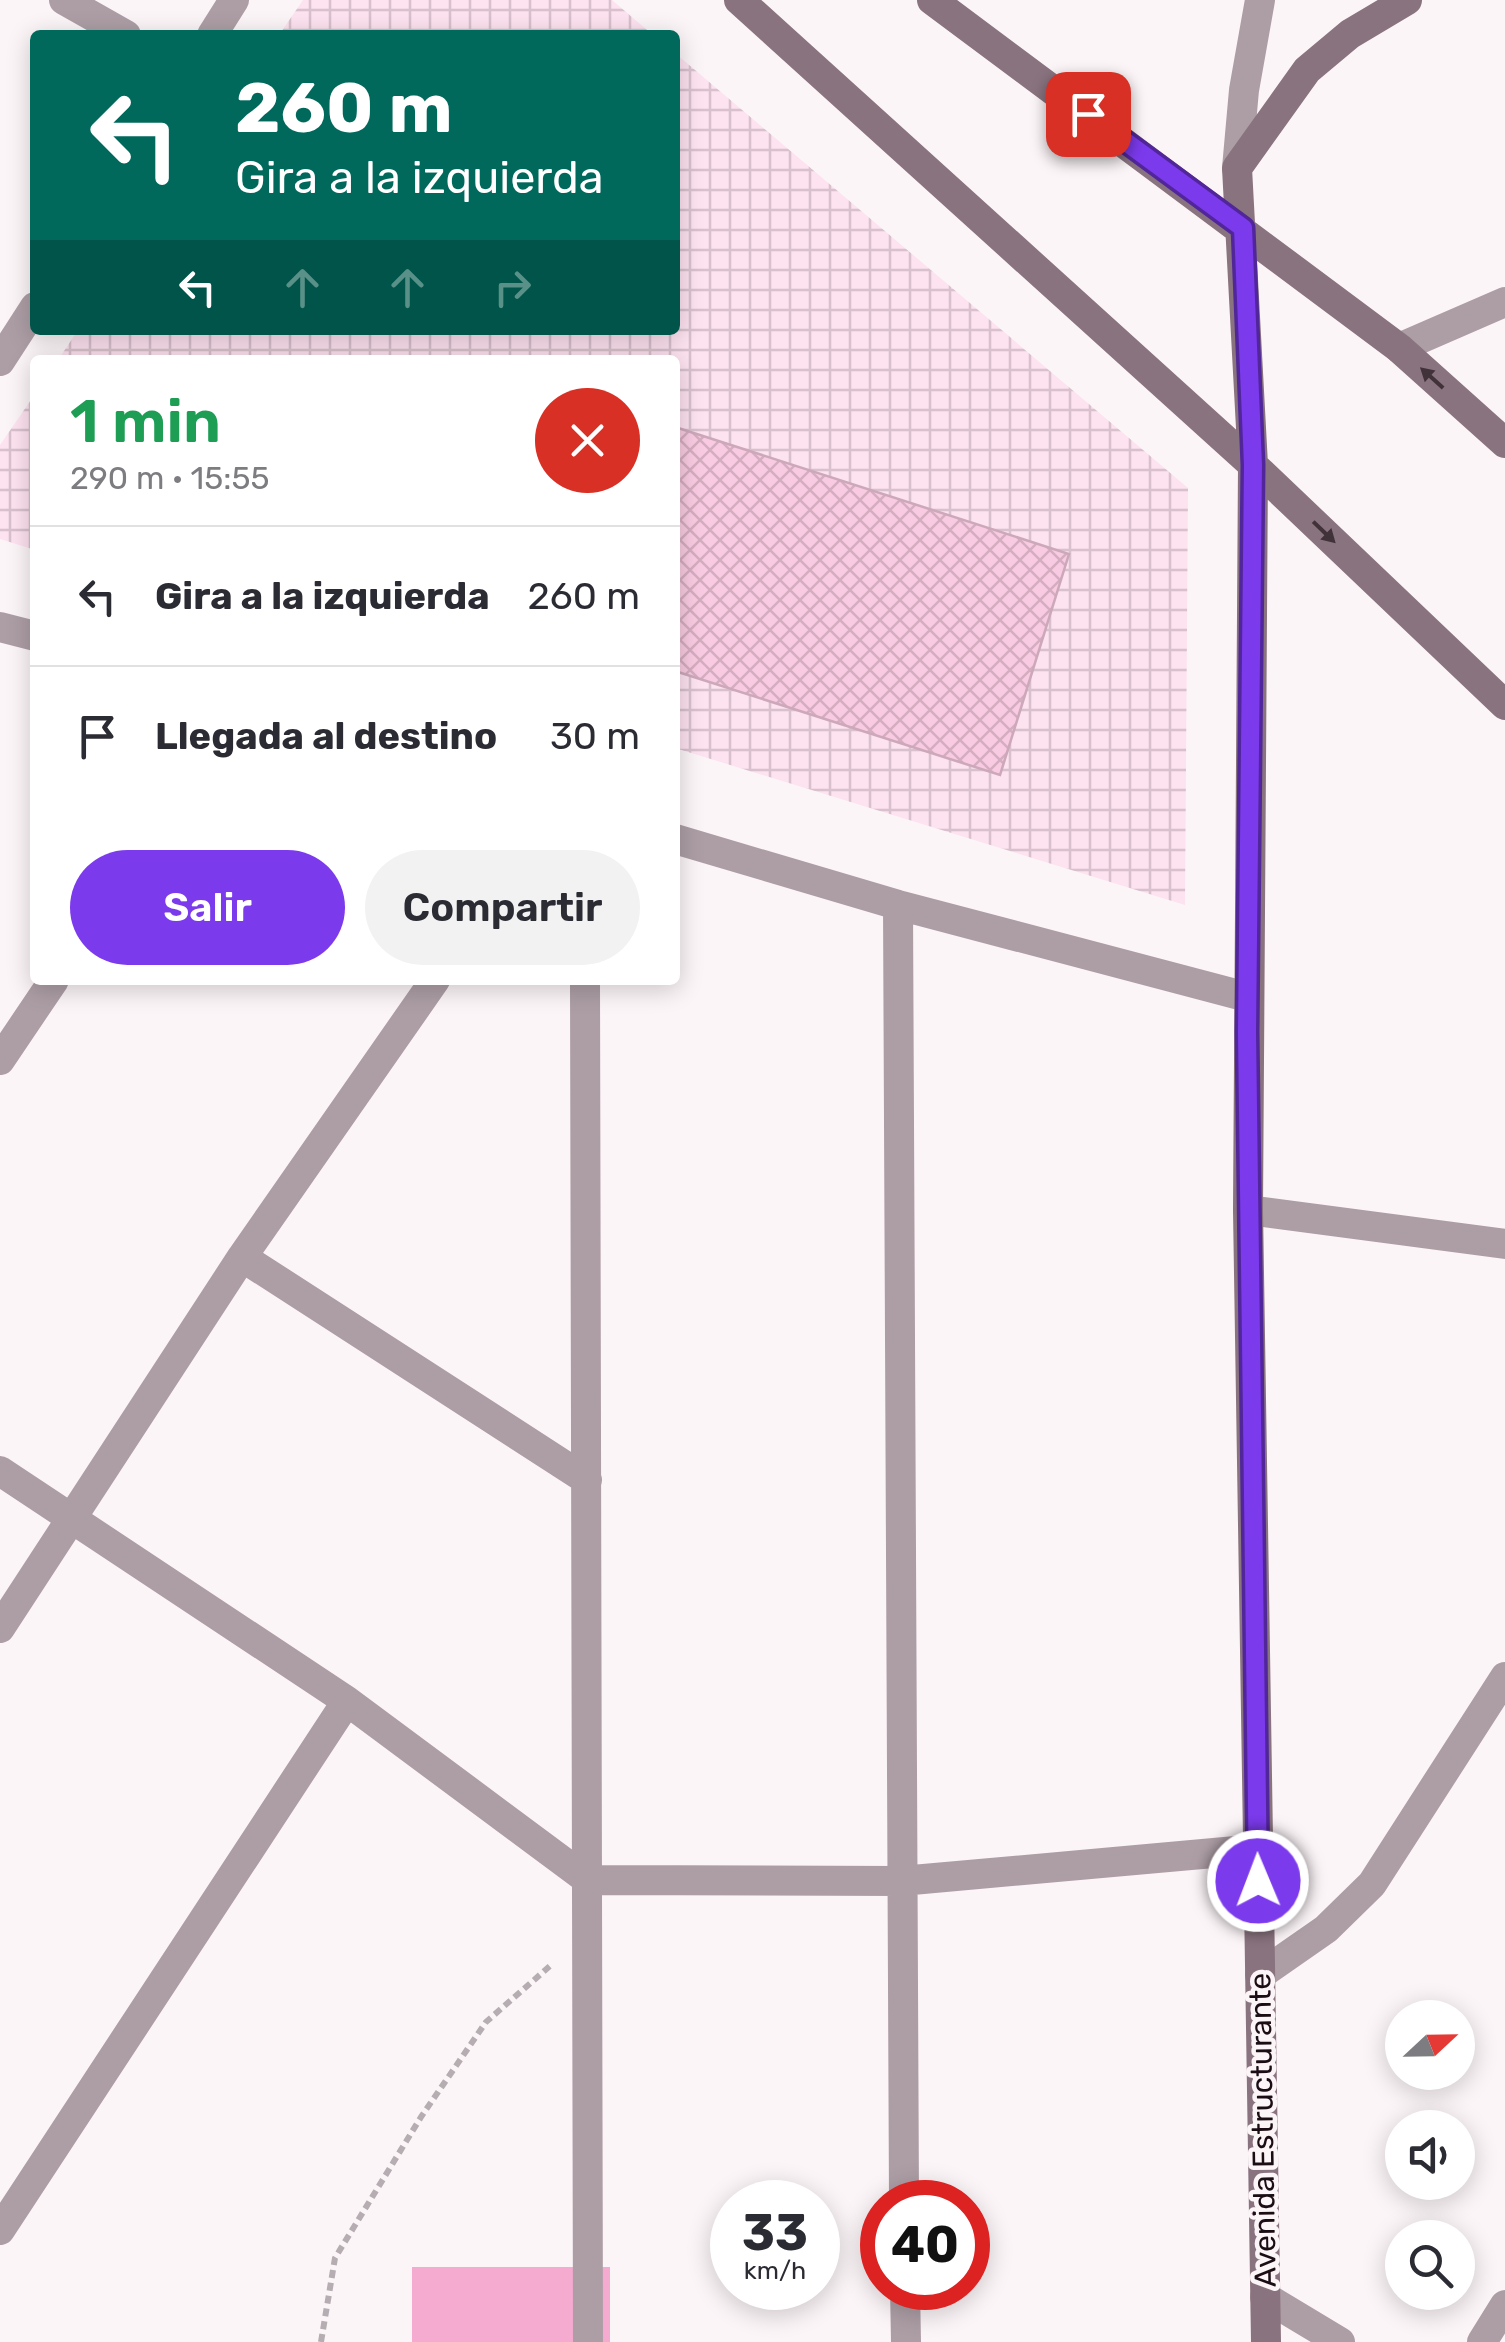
<!DOCTYPE html>
<html lang="es">
<meta charset="utf-8">
<style>
:root{--surface:#fff;--page:#f2f2f3;--text:#2b2b33;--muted:#7c7c81;--line:#e1e1e2;--accent:#7c3aed}
body{margin:0;font-family:Rubik,sans-serif;background:var(--page);color:var(--text);height:100vh;display:flex;flex-direction:column;font-size:38px;white-space:nowrap}
*{box-sizing:border-box;margin:0}
p{font-size:32px;color:var(--muted)}
.icon{flex:none;width:55px;height:55px;fill:none;stroke:currentColor;stroke-width:2;stroke-linecap:round;stroke-linejoin:round}
.map{position:relative;flex:1;overflow:hidden}
.drawer{position:absolute;left:30px;top:355px;width:650px;height:630px;display:flex;flex-direction:column;background:var(--surface);border-radius:10px;box-shadow:0 5px 25px #0003}
.drawer>*{flex:none}
.guide{position:absolute;left:30px;top:30px;width:650px;height:305px;border-radius:10px;box-shadow:0 5px 25px #0003;background:#00695c;color:#fff;overflow:hidden}
.needle{width:65px;rotate:68deg}
.controls{position:absolute;left:1385px;top:2000px;display:grid;gap:20px}
.controls a{display:grid;place-items:center;width:90px;height:90px;border-radius:50%;background:var(--surface);box-shadow:0 5px 25px #0003;font-size:50px}
.speed{position:absolute;left:710px;top:2180px;display:flex;gap:20px;font-size:50px;font-weight:700;text-align:center}
.speed>*{display:grid;place-content:center;width:130px;height:130px;border-radius:50%;background:var(--surface);box-shadow:0 5px 25px #0003;line-height:1}
.speed small{font-size:25px;font-weight:400}
.speed .limit{border:15px solid #d22;background:#fff;color:#111}
.pin{position:absolute;display:grid;place-items:center;width:85px;height:85px;color:#fff;margin:-42px;border-radius:20px;box-shadow:0 5px 15px #0006}
.me{position:absolute;width:110px;margin:-55px;rotate:359deg;stroke-linejoin:round;filter:drop-shadow(0 0 8px #0008)}
.turn{display:flex;align-items:center;gap:35px;height:210px;padding:0 40px;font-size:45px}
.turn .icon{width:130px;height:130px;stroke-width:2.5}
.turn b{display:block;font-size:70px;line-height:85px}
.lanes{display:flex;align-items:center;height:95px;padding:0 40px;background:#0003;justify-content:center;gap:50px;direction:ltr}
.lanes .off{opacity:.35}
.round{display:grid;place-items:center;flex:none;width:105px;height:105px;border-radius:52px;background:var(--page)}
.head{display:flex;align-items:center;justify-content:space-between;height:170px;padding:0 40px}
h1{font-size:60px;font-weight:600;line-height:75px;color:#1e9e55}
.cta{display:flex;gap:20px;margin-top:auto;padding:20px 40px}
.cta a{flex:1;height:115px;border-radius:60px;background:var(--accent);color:#fff;font-size:40px;font-weight:600;line-height:115px;text-align:center}
.cta a+a{background:var(--page);color:var(--text)}
ul{padding:0;list-style:none}
li{display:flex;align-items:center;gap:30px;height:140px;padding:0 40px;border-top:2px solid var(--line)}
li div{flex:1}
li b{display:block;font-size:38px}
li em{font-style:normal}
.map>svg:first-child{display:block}
.industrial{fill:url(#industrial-grid)}
.pitch{fill:#f5aad0}
.building{fill:url(#building-cross-hatch);stroke:#cca8ba;stroke-width:2.5}
.lines{fill:none;stroke-linecap:round;stroke-linejoin:round}
.path{stroke:#b5adb1;stroke-width:6;stroke-dasharray:8 5;stroke-linecap:butt}
.street{stroke:#ad9ea5;stroke-width:30}
.secondary{stroke:#89737e;stroke-width:30}
.oneway{fill:#413139}
.route-casing{stroke:#51269a;stroke-width:25}
.route{stroke:#7c3aed;stroke-width:18}
.labels{text-anchor:middle;stroke-width:9;stroke-linejoin:round;paint-order:stroke}
.street-label{font-size:30px;fill:#1a0d14;stroke:#fcf5f8}
</style>
<div class="map">
<svg width="1505" height="2342" viewBox="0 0 1505 2342">
<defs>
<pattern id="industrial-grid" width="8" height="8" patternUnits="userSpaceOnUse" patternTransform="scale(2.5)"><rect width="8" height="8" fill="#fde2ef"/><path d="M0 4h8M4 0v8" fill="none" stroke="#d8c1cc"/></pattern>
<pattern id="building-cross-hatch" width="8" height="8" patternUnits="userSpaceOnUse" patternTransform="scale(2.5)"><rect width="8" height="8" fill="#f9cbe2"/><path d="M0 0l8 8M0 8l8-8" fill="none" stroke="#d5adc1"/></pattern>
</defs>
<rect width="100%" height="100%" fill="#fcf5f8"/>
<path class="industrial" d="M303,0H612L653,35H279Z
M675,53L1188,488L1185,905L675,748V360H58L78,330H675Z
M35,394V550L0,539V445Z"/>
<path class="pitch" d="M412,2267H610V2342H412Z"/>
<path class="building" d="M675,427L1069,554L1000,775L675,671Z"/>
<g class="lines">
<path class="path" d="M321,2342L335,2258L421,2117L486,2022L550,1966"/>
<path class="street" d="M64,0L126,35
M212,35L234,0
M1237,168L1244,90L1260,0
M1399,348L1505,302
M0,361L35,307
M0,627L35,636
M675,839L898,905L1247,997
M898,905L904,2202
M585,980L588,2342
M0,1060L54,980
M1248,1210L1505,1244
M242,1257L587,1480
M0,1471L347,1701L588,1880L901,1881L1258,1849
M0,1628L242,1257L435,980
M1260,1975L1326,1929L1372,1884L1505,1677
M0,2230L347,1701
M905,2288L906,2342
M1265,2297L1340,2342
M1482,2342L1505,2305"/>
<path class="secondary" d="M739,0L1253,465L1505,705
M932,0L1399,348L1505,443
M1266,2342L1248,1210L1253,465L1237,168L1307,70L1350,34L1407,0"/>
</g>
<defs><path id="oneway-solid" d="M-6-.8H1V-3.2L6.5 0L1 3.2V.8H-6Z" transform="scale(2.5)"/></defs>
<g class="oneway">
<use href="#oneway-solid" transform="translate(1432 378) rotate(-138)"/>
<use href="#oneway-solid" transform="translate(1324 532) rotate(44)"/>
</g>
<g class="lines">
<g class="route-casing">
<path id="route" d="M1088,114L1243,228L1253,465L1247,1032L1258,1881"/>
</g>
<use href="#route" class="route"/>
</g>
<g class="labels">
<g class="street-label">
<text transform="translate(1263 2130) rotate(-91)" y="10">Avenida Estructurante</text>
</g>
</g>
</svg>
<div class="controls">
<a><svg class="needle" viewBox="-14 -14 28 28"><path d="M0-13l5 13h-10z" fill="#e53935"/><path d="M0 13l5-13h-10z" fill="#7c7c81"/></svg></a>
<a><svg class="icon" aria-label="sound" viewBox="0 0 24 24"><path d="M4 9h4l5-4v14l-5-4H4zM17 9q2 3 0 6"/></svg></a>
<a><svg class="icon" aria-label="search" viewBox="0 0 24 24"><circle cx="10" cy="10" r="6"/><path d="M15 15l6 6"/></svg></a>
</div>
<div class="speed"><div>33<small>km/h</small></div><div class="limit">40</div></div>
<div class="pin" style="left:1088px;top:114px;background:#d93025"><svg class="icon" aria-label="arrive" viewBox="0 0 24 24"><path d="M6 21V4h12l-3 4 3 4H6"/></svg></div>
<svg class="me" style="left:1258px;top:1881px" viewBox="-20 -20 40 40"><circle r="17" fill="#7c3aed" stroke="#fff" stroke-width="3"/><path d="M0-11L8 9 0 5-8 9z" fill="#fff"/></svg>
<div class="guide">
<div class="turn"><svg class="icon" aria-label="left" viewBox="0 0 24 24"><path d="M17 20v-9H6M10 6l-5 5 5 5"/></svg><div><b>260 m</b>Gira a la izquierda</div></div>
<div class="lanes"><svg class="icon" aria-label="left" viewBox="0 0 24 24"><path d="M17 20v-9H6M10 6l-5 5 5 5"/></svg><svg class="icon off" aria-label="ahead" viewBox="0 0 24 24"><path d="M12 20V5M6 11l6-6 6 6"/></svg><svg class="icon off" aria-label="ahead" viewBox="0 0 24 24"><path d="M12 20V5M6 11l6-6 6 6"/></svg><svg class="icon off" aria-label="right" viewBox="0 0 24 24"><path d="M7 20v-9h11M14 6l5 5-5 5"/></svg></div>
</div>
<section class="drawer">
<div class="head"><div><h1>1 min</h1><p>290 m · 15:55</p></div><a class="round" style="background:#d93025;color:#fff"><svg class="icon" aria-label="close" viewBox="0 0 24 24"><path d="M6 6l12 12M18 6L6 18"/></svg></a></div>
<ul>
<li><svg class="icon" aria-label="left" viewBox="0 0 24 24"><path d="M17 20v-9H6M10 6l-5 5 5 5"/></svg><div><b>Gira a la izquierda</b></div><em>260 m</em></li>
<li><svg class="icon" aria-label="arrive" viewBox="0 0 24 24"><path d="M6 21V4h12l-3 4 3 4H6"/></svg><div><b>Llegada al destino</b></div><em>30 m</em></li>
</ul>
<div class="cta"><a>Salir</a><a>Compartir</a></div>
</section>
</div>
